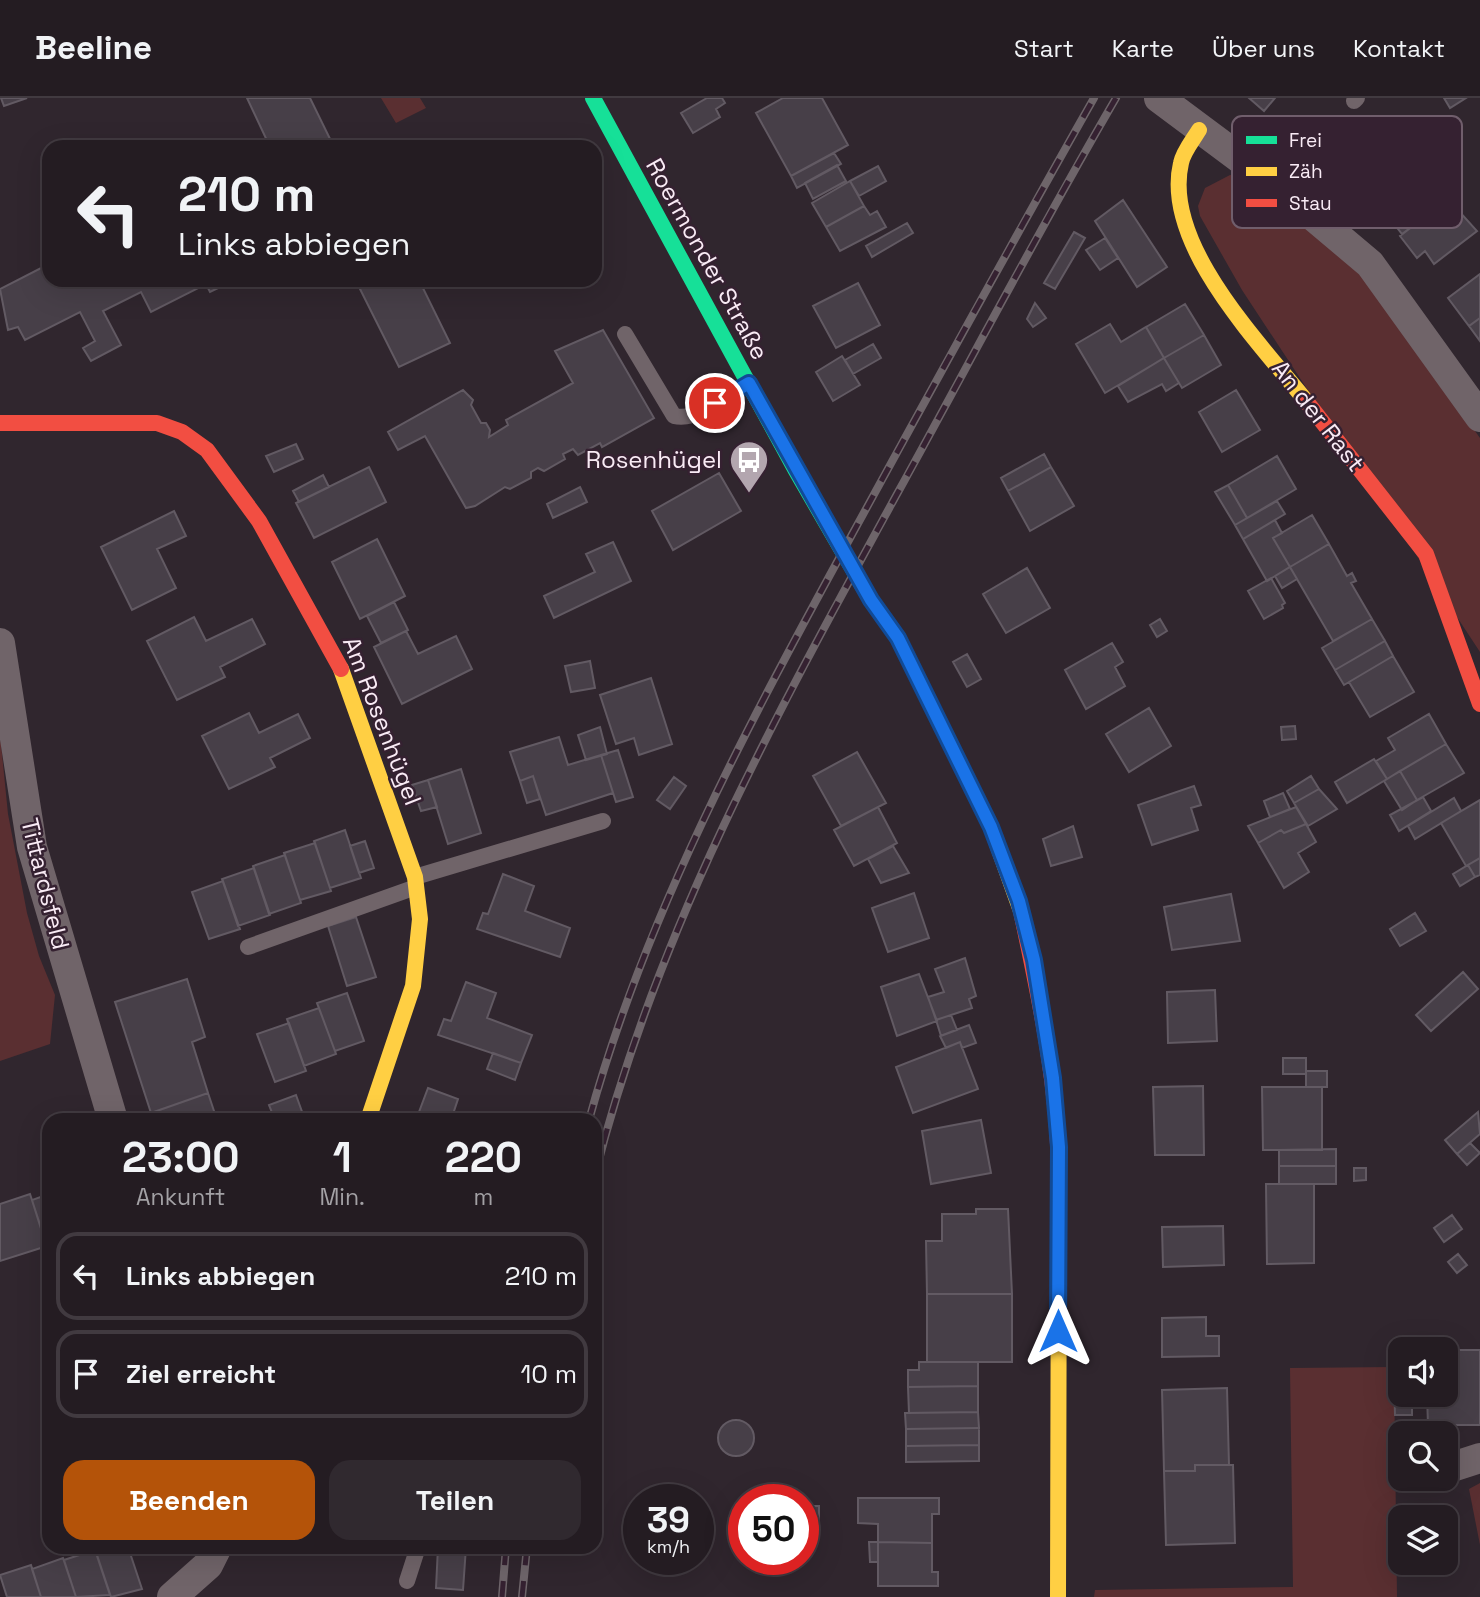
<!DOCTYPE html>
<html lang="de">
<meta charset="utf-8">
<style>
:root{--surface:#241c22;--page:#30292f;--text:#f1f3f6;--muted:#a3a1a5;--line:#413a40;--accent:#b45309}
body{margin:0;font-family:"Space Grotesk",sans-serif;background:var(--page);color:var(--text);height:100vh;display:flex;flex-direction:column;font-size:26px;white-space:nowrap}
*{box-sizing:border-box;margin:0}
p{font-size:23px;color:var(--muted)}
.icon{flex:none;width:38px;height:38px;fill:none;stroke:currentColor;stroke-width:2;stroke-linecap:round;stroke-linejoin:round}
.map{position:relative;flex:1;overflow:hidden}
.panel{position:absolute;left:42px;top:1015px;width:560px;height:441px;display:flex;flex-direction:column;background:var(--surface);border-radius:21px;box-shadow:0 7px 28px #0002,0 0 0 2px var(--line)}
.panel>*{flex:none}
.guide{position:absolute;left:42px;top:42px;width:560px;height:147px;border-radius:21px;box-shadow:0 7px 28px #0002,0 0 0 2px var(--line);background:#241c22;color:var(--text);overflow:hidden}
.controls{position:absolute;left:1388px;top:1239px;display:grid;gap:14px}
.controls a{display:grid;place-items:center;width:70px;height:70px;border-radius:14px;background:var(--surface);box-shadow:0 7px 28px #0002,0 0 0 2px var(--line);font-size:35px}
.speed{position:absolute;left:623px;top:1386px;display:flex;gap:14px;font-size:35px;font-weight:700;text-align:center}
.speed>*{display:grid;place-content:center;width:91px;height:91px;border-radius:50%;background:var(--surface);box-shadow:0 7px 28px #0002,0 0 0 2px var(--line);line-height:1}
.speed small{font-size:18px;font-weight:400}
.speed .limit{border:10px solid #d22;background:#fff;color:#111}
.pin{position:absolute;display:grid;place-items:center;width:60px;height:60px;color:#fff;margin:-30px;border:4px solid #fff;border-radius:50%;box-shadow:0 2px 7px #0007}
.me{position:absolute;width:77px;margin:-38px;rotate:0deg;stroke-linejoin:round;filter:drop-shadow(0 0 5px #0008)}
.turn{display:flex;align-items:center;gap:24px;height:147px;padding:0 21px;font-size:32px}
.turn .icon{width:91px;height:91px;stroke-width:2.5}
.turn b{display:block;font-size:49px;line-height:60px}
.eta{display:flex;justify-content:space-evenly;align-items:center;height:119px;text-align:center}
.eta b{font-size:42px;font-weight:800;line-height:49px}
.primary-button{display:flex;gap:14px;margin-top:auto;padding:14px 21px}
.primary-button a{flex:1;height:80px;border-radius:21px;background:var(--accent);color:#fff;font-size:28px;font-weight:800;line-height:80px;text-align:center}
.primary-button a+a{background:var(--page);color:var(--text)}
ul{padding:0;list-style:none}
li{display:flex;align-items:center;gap:21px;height:88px;margin:0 14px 10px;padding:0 7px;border:4px solid var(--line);border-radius:21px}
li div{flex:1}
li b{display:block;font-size:26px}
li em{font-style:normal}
header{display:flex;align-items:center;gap:42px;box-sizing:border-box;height:98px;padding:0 35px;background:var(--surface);border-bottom:2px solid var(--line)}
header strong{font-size:33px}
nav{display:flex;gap:38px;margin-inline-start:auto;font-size:24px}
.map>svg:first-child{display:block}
.green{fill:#5a2f31}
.building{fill:#473f48;stroke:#625a63;stroke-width:2}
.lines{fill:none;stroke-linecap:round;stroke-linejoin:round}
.lane{stroke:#706469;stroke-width:16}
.street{stroke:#706469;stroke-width:30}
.fast{stroke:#16e098;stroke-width:16}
.slow{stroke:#ffcf43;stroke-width:16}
.jam{stroke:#f24e42;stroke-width:16}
.rail-casing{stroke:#6e656a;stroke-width:8}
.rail{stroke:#352131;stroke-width:5;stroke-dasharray:16;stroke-linecap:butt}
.route-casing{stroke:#114b97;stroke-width:18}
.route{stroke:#1a73e8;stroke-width:12}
.labels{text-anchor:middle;stroke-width:5;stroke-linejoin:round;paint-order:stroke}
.street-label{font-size:24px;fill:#f9ebf5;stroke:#352131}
.poi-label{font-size:24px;fill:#f9ebf5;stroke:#352131;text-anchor:end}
.key{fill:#352131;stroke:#705e6c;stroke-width:2}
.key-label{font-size:19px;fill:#f9ebf5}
</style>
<header>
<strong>Beeline</strong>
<nav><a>Start</a><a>Karte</a><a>Über uns</a><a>Kontakt</a></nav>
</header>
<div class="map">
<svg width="1480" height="1499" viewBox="0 0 1480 1499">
<rect width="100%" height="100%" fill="#30262e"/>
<path class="green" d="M381,0H420L426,10L396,25Z
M1230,77L1240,78L1363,176L1480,340V554L1242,192L1200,118L1198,108L1205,90Z
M0,636L8,716L27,815L39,858L55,897L50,946L0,963Z
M1394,1269L1397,1499H1094L1095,1492L1293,1489L1290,1270Z
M1480,1385V1447L1469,1391Z"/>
<path class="building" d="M1,0H27L4,8Z
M247,0H310L334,49H270Z
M707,0H722L725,5L716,11L720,19L693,35L681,15Z
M783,0H822L848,47L791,78L756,15Z
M1249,0H1275L1264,13Z
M1444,0H1466L1450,10Z
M834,55L841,66L797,90L791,78Z
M837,67L846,83L813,101L805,85Z
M878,68L886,83L859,98L850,83Z
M1434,68L1455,96L1402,136L1381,109Z
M850,83L864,108L826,129L812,105Z
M1448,101L1477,133L1434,166L1425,153L1417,160L1400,138Z
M1123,102L1167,169L1137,189L1095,123Z
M864,108L870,117L877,113L886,129L840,153L826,129Z
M907,125L913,135L872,159L866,148Z
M1074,134L1085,140L1055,191L1044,185Z
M1105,140L1118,160L1100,172L1086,152Z
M49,166V182H235L210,194L206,186L151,214L141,194L103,213L121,247L91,263L83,250L95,243L80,214L25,242L18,229L8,232L0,191Z
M1480,176V220L1469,228L1448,200Z
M349,182H419L450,245L399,269L357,185L352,188Z
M858,185L880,227L836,250L813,208Z
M1035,205L1046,220L1033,229L1027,221Z
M1185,206L1204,237L1164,260L1146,229Z
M1480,220V243L1469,228Z
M1110,226L1121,244L1146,229L1164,260L1105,295L1076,246Z
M603,232L654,320L602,349L600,345L578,357L573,351L563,356L565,361L544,373L538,370L531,374V380L510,391L505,389L475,408L466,410L425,338L398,352L388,334L463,292L473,302L471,307L481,325H486L490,332L489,339L508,327L506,322L573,285L555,253Z
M1204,237L1221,267L1182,290L1164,260Z
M873,246L881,260L853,276L845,262Z
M842,258L860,287L833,303L816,274Z
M1164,260L1179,285L1166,293L1162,286L1128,304L1118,288Z
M1236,292L1260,332L1222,354L1199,314Z
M296,346L303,361L274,374L266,358Z
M1044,356L1051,369L1008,393L1001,380Z
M1277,358L1296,391L1247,420L1228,387Z
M369,369L386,404L314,440L296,405Z
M1051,369L1074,408L1030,433L1008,393Z
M719,375L741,413L673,452L652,413Z
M323,377L329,389L299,404L293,393Z
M1228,387L1247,420L1235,427L1215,394Z
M580,389L587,404L553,420L547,406Z
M1277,403L1285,416L1243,441L1235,427Z
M174,413L186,438L157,451L176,490L132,512L101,449Z
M1312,417L1329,446L1290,469L1273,440Z
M1275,422L1282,435L1273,440L1290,469L1267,483L1243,441Z
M377,441L405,498L360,521L332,464Z
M613,444L631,483L554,520L544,498L595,474L586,456Z
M1329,446L1347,478L1352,475L1356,483L1351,485L1372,521L1333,543L1290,469Z
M1290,469L1297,481L1282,490L1275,478Z
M1027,470L1050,510L1006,535L983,496Z
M1271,480L1285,505L1282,507L1283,510L1264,521L1248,493Z
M394,504L408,532L381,545L367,518Z
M194,519L206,543L252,521L265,546L220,569L225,579L177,602L147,543Z
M1160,521L1167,533L1157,539L1150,527Z
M1372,521L1385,543L1335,572L1322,550Z
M406,533L418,556L456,538L472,571L402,606L374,549Z
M1385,543L1393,558L1344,587L1335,572Z
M1112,545L1123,564L1115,569L1125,588L1086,611L1065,572Z
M967,556L981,581L967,589L953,564Z
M1393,558L1414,594L1370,619L1349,584Z
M590,563L595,590L571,594L565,568Z
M651,580L672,646L639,657L634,640L616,646L600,597Z
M1149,610L1171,648L1129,674L1106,636Z
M249,615L259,635L298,616L310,640L270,660L275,669L229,691L202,638Z
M1429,616L1446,646L1387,681L1376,663L1395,652L1388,640Z
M1295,628L1296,641L1282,642L1281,629Z
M600,629L607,656L586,662L578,637Z
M559,639L568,667L601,657L613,695L546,717L533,678L520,683L510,654Z
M1446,646L1464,675L1417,702L1400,673Z
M618,652L633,699L616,704L601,657Z
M857,654L886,705L841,728L813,678Z
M1374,661L1387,681L1347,705L1335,684Z
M461,671L481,735L448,746L428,682Z
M1400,673L1417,702L1402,712L1384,683Z
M533,678L540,701L527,705L520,683Z
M1311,678L1319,691L1294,705L1287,693Z
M674,679L686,688L670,711L657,702Z
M428,682L437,709L421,713L412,687Z
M1194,688L1201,707L1191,710L1198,732L1152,747L1138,707Z
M1319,691L1337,711L1308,728L1294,705Z
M1283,695L1290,711L1270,719L1264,703Z
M1423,699L1431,713L1399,733L1390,717Z
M1454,700L1461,713L1415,741L1408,728Z
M1480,702V760L1466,768L1441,725Z
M878,709L897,745L854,768L834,732Z
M1296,709L1306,726L1284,735L1281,732L1258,745L1248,728Z
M1306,726L1316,744L1298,755L1309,774L1284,790L1258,745L1281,732L1284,735Z
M1073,728L1082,759L1051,768L1043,741Z
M345,732L361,780L330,790L314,743Z
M365,743L374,770L359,775L350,748Z
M315,745L331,793L300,802L284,755Z
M893,748L909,775L881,785L868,761Z
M285,757L301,805L269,816L253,768Z
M1480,760V777L1475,779L1468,767Z
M1468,767L1475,779L1460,788L1453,776Z
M254,770L270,817L238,828L222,781Z
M503,776L534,788L525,813L570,830L560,859L477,831L483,815L488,816Z
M223,783L240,831L209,841L192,794Z
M914,795L929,840L888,854L872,810Z
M1231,796L1240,843L1172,852L1164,809Z
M1415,815L1426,833L1400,848L1390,831Z
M356,819L376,879L347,888L328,828Z
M965,860L976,898L969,901L972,910L936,922L928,899L944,894L935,871Z
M1463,874L1478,891L1431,933L1416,917Z
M919,876L937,923L897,938L881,889Z
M187,881L205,939L192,944L208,995L151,1015L115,904Z
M466,884L496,895L487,920L532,937L521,965L438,937L444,921L451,923Z
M1215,892L1217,943L1168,945L1167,894Z
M347,895L364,943L335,953L317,905Z
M319,910L336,956L304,968L287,921Z
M951,917L957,932L941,938L936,922Z
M289,925L306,973L275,984L257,936Z
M969,927L976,945L962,950L960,944L946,950L940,938Z
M960,944L978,991L913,1015L896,969Z
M493,955L521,965L515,982L487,971Z
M1283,960H1306V976H1283Z
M1306,973H1327V989H1306Z
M1203,988L1204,1057H1155L1153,989Z
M1262,989H1322V1052H1263Z
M428,990L458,1001L451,1022H416Z
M208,995L217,1022H153L151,1015Z
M296,997L305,1022H275L269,1007Z
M1478,1014L1480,1036L1457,1056L1445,1042Z
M981,1022L991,1075L931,1086L922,1033Z
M1470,1045L1480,1055L1467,1067L1457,1056Z
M1336,1051V1068H1279V1052Z
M1279,1068H1336V1086H1279Z
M1354,1070H1366V1082L1354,1083Z
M1266,1086H1314V1165L1267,1166Z
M30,1096L47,1148L0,1163V1106Z
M49,1096V1152L48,1153L32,1102Z
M976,1111H1008L1012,1196H927L926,1143H942V1116H976Z
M1452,1117L1462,1131L1444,1144L1434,1130Z
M1223,1128L1224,1167L1163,1169L1162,1129Z
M1458,1156L1467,1167L1457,1175L1448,1164Z
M927,1196H1012V1264H927Z
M1206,1219V1238H1219V1258L1162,1259V1220Z
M1446,1252H1480V1327H1428L1427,1297H1446Z
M919,1264H978V1288L908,1289V1272H919Z
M1394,1280H1400V1297H1412V1317H1395Z
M978,1288V1314L909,1315L908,1289Z
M1227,1290L1229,1367H1195V1373H1164L1162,1292Z
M978,1314L979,1330L906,1331L905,1315Z
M718 1340a18 18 0 1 1 36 0a18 18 0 1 1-36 0Z
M979,1330V1347L906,1348V1331Z
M979,1347V1363L906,1364V1348Z
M1195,1367H1233L1235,1445L1166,1447L1164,1373H1195Z
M858,1400H939V1416H932V1445L878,1444V1426L858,1425Z
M803,1408H819V1438H803Z
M869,1444H878V1464H870Z
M878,1444L932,1445V1474H938V1488H878Z
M111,1449H128L142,1491L111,1499L96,1454Z
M438,1449H466L463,1492L436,1490Z
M95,1452L110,1497L76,1499L64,1462Z
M63,1460L76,1499H41L32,1471Z
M31,1467L41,1499H7L0,1477Z"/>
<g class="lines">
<path class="lane" d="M1354,3L1357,0
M625,236L674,318C698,324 729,297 749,285
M415,779L603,723
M248,849L416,789
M407,1483L418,1449"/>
<path class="street" d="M1159,0L1281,91L1370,166L1480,319
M0,545L32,749L113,1022
M1446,1371L1480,1360
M172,1499L208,1467L217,1449"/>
<path class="fast" d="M593,0L795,371L869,499"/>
<path class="slow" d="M1199,32C1193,42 1183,54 1181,65C1162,146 1259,244 1306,303
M869,499L898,540L991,729L1021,813
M341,571L415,779L420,821L413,888L368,1022
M1058,1499L1059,1082"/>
<path class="jam" d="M1306,303L1426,456L1480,606
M0,325H157L182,334L207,352L259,423L341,571
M1021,813C1040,902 1059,991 1059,1082"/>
<g class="rail-casing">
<path id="rail" d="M589,1022C645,818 748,627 849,442C930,294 1011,146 1094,0
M595,1077C655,835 778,613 897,396C970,264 1040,130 1116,0
M502,1499L506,1449
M522,1499L527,1449"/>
</g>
<use href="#rail" class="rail"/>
</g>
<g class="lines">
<g class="route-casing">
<path id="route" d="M715,305L749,285L871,502L898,540L991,729L1019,803L1034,862L1053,980L1059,1049L1058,1233"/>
</g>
<use href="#route" class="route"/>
</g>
<defs>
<g id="bus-pin" transform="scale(2.0125)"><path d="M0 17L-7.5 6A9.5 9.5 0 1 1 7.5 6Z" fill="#b3a6af" stroke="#352131"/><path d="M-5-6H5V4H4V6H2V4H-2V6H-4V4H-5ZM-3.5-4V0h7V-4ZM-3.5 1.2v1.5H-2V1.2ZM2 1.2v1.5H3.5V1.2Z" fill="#fff"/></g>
</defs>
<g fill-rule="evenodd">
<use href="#bus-pin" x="749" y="362"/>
</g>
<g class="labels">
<g class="street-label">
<text transform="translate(707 161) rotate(61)" y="8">Roermonder Straße</text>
<text transform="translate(1318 318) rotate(52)" y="8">An der Rast</text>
<text transform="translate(382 623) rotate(69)" y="8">Am Rosenhügel</text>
<text transform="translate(45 786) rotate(76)" y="8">Tittardsfeld</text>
</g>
<g class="poi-label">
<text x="722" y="370">Rosenhügel</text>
</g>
</g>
<rect x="1232" y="18" width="230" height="112" rx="10" class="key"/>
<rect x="1246" y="38" width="31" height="8" fill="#16e098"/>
<rect x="1246" y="69" width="31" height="9" fill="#ffcf43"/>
<rect x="1246" y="101" width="31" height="8" fill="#f24e42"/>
<g class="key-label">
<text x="1289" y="49">Frei</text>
<text x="1289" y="80">Zäh</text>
<text x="1289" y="112">Stau</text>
</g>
</svg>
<div class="controls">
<a><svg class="icon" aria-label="sound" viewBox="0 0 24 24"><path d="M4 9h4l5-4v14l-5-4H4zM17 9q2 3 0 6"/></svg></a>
<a><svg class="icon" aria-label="search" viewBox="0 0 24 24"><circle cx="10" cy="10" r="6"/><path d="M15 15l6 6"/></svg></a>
<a><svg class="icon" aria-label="layers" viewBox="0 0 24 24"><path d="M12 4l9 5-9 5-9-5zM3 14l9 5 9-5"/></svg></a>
</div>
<div class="speed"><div>39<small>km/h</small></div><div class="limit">50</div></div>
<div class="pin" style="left:715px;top:305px;background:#d93025"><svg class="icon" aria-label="arrive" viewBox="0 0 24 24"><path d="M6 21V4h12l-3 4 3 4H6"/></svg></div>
<svg class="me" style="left:1058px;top:1233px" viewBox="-20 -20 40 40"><path d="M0-17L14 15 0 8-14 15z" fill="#1a73e8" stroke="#fff" stroke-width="4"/></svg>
<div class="guide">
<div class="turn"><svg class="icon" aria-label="left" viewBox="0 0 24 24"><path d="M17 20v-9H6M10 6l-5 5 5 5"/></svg><div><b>210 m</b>Links abbiegen</div></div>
</div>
<section class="panel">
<div class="eta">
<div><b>23:00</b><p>Ankunft</p></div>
<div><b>1</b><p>Min.</p></div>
<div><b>220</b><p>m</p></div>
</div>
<ul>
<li><svg class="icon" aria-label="left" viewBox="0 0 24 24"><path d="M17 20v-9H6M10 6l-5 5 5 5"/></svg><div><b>Links abbiegen</b></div><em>210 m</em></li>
<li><svg class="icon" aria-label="arrive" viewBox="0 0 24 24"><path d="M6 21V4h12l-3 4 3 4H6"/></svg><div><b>Ziel erreicht</b></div><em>10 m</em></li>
</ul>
<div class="primary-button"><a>Beenden</a><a>Teilen</a></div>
</section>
</div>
